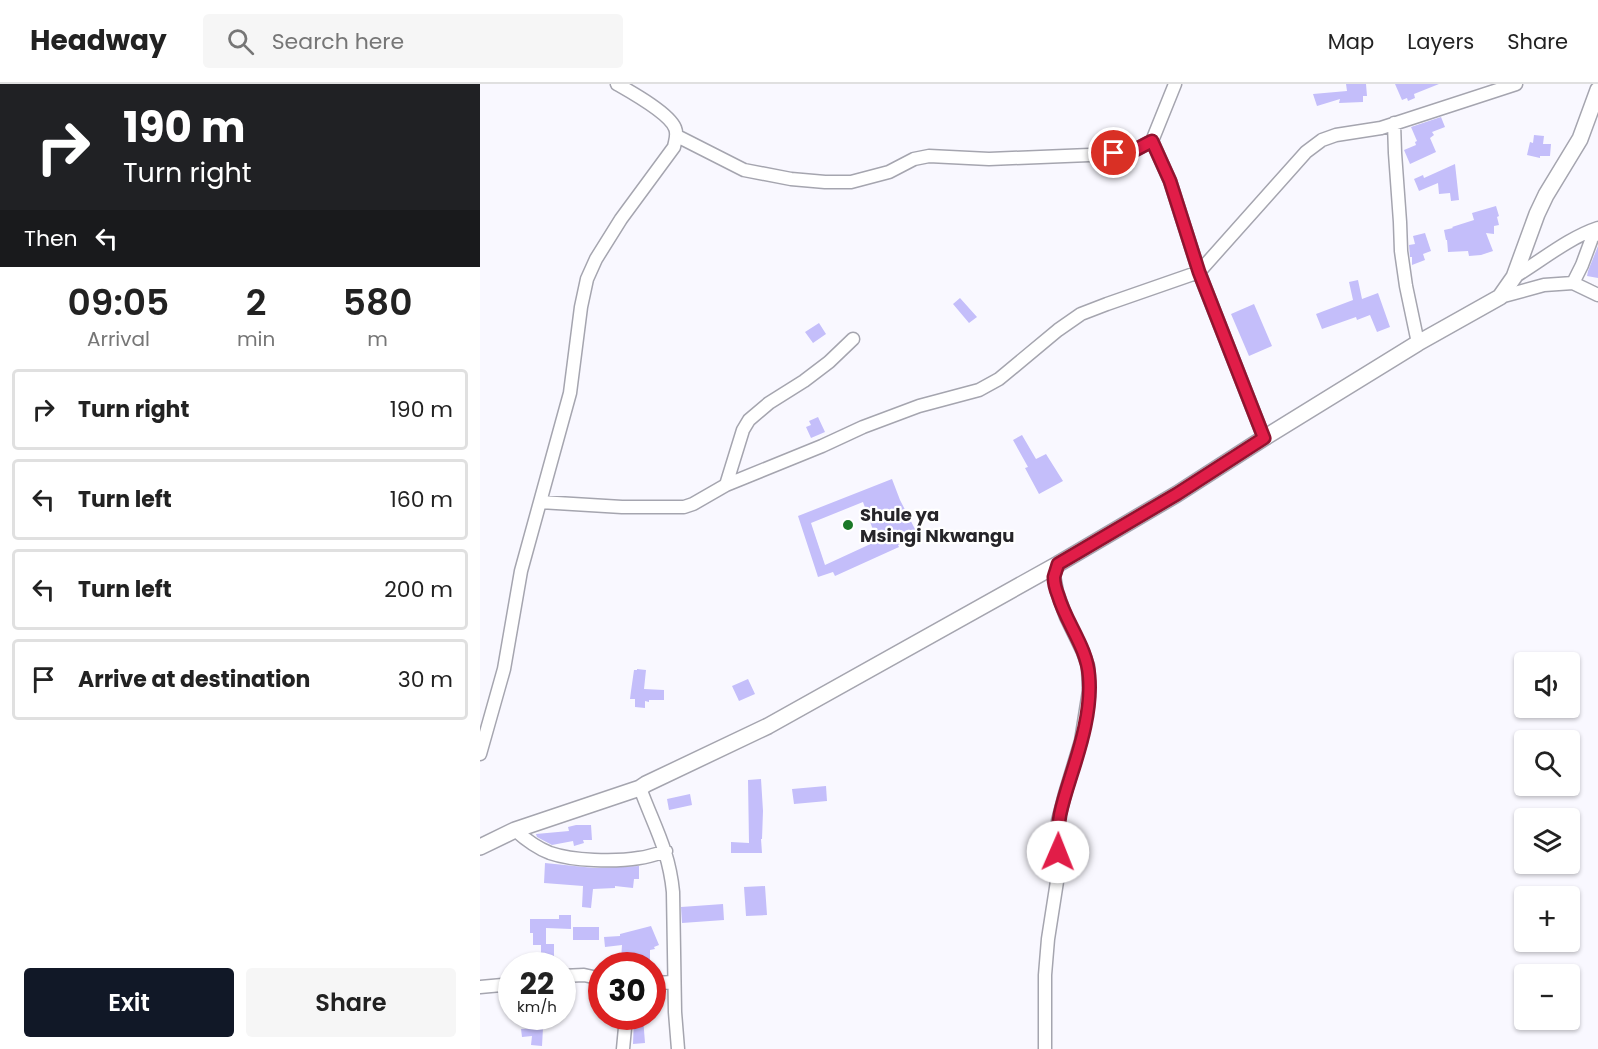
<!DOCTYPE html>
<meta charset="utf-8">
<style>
:root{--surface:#fff;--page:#f6f6f6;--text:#222;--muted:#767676;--line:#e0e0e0;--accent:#111827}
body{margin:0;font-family:Poppins,sans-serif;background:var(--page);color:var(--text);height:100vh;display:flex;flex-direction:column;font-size:22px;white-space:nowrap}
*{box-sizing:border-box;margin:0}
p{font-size:20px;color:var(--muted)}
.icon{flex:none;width:33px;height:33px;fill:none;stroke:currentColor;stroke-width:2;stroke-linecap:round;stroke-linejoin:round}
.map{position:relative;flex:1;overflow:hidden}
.panel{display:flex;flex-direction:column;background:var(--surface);width:480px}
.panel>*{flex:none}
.banner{background:#202124;color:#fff;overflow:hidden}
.fabs{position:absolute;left:1034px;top:568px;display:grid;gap:12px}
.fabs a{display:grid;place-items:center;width:66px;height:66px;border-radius:6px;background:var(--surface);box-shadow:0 2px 4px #0004;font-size:30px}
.speed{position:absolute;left:18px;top:868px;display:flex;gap:12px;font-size:30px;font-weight:700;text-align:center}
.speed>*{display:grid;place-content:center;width:78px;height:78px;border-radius:50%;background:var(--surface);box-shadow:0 2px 4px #0004;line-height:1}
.speed small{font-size:15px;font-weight:400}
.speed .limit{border:9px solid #d22;background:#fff;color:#111}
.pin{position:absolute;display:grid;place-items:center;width:51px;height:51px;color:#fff;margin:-26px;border:3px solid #fff;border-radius:50%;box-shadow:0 2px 6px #0007}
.me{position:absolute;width:66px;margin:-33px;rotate:1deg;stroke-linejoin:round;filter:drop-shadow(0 0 4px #0008)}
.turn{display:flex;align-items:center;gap:21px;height:126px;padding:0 24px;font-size:27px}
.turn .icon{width:78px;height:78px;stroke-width:2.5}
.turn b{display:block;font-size:42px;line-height:51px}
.then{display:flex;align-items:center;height:57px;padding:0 24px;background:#0003;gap:12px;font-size:22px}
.eta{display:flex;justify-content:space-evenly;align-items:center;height:102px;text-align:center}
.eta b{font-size:36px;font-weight:600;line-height:42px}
.button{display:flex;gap:12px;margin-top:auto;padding:12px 24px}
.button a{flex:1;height:69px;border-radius:6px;background:var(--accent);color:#fff;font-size:24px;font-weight:600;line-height:69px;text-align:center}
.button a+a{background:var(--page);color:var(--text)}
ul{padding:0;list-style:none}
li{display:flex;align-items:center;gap:18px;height:81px;margin:0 12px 9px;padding:0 12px;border:3px solid var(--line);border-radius:6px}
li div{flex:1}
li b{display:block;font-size:22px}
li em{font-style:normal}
header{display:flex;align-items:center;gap:36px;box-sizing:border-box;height:84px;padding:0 30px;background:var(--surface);border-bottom:2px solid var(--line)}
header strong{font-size:28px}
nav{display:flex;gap:33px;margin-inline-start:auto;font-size:21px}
.search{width:420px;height:54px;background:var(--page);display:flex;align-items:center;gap:15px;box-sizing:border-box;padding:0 21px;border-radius:6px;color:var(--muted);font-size:22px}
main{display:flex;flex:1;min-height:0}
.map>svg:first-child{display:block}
.building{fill:#c4befa;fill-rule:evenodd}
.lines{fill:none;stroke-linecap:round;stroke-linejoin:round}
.minor-casing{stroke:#a5a5af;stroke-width:15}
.tertiary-casing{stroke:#a5a5af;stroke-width:18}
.minor{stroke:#fff;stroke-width:12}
.tertiary{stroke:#fff;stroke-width:15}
.route-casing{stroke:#92132f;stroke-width:15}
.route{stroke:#e11d48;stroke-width:10}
.poi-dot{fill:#1a7827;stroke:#fff;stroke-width:2}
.labels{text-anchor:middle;stroke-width:4.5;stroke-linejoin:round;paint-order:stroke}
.poi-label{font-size:18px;font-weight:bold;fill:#262529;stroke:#fff;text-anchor:start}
</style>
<header>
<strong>Headway</strong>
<div class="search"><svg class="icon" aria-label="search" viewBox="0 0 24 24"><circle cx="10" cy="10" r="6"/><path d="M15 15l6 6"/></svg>Search here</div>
<nav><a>Map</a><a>Layers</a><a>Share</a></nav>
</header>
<main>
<section class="panel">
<div class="banner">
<div class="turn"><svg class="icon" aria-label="right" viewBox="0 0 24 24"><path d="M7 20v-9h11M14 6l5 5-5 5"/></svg><div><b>190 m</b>Turn right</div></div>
<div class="then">Then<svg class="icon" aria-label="left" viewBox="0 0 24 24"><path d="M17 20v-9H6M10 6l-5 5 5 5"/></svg></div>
</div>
<div class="eta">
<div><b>09:05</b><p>Arrival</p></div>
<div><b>2</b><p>min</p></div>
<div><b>580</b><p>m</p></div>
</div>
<ul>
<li><svg class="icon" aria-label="right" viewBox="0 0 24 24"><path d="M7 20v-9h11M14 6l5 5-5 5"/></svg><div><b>Turn right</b></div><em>190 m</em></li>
<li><svg class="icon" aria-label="left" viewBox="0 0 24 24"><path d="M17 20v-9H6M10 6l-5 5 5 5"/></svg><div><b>Turn left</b></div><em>160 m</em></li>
<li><svg class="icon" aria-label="left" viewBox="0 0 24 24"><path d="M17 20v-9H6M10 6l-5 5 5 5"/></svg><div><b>Turn left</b></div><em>200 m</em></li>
<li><svg class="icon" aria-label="arrive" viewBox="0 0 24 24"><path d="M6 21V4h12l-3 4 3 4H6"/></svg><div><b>Arrive at destination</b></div><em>30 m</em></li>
</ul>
<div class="button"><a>Exit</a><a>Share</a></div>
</section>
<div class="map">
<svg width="1118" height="965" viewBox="0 0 1118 965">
<rect width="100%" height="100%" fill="#f9f8ff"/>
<path class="building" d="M866,0H886L887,12H883V18L859,19L860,15L837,22L833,10L867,7Z
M915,0H959L934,10L935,14L928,17L927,14L922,16Z
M961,33L965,43L952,48L954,51L950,54L956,68L930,80L924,66L936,61L935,58L937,57L931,43Z
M1054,51L1064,52L1063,60H1071L1070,72H1060V74L1047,71L1050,58L1053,59Z
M975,80L979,116L971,117L970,109L959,110L958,99L939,107L934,95L943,91L944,94Z
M1016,122L1019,132L1017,133L1019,141L1014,142V150L1006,149L1013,167L1001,171L989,172L988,167L968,168L967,156H966L964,146L973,144L972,143L994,136L992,129Z
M945,149L951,167L943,170L945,176L932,181V173H930L929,161L935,160L933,152Z
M1118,162V194L1107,192L1108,187Z
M878,196L882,215L898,209L910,243L897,248L890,231L877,236L876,233L842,245L836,230L873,216L869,198Z
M480,214L497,233L489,239L473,220Z
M774,220L792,262L769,272L751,230Z
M339,239L346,250L333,259L325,248Z
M338,333L345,348L331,354L326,343L331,341L329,337Z
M542,351L556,375L566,370L583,397L559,410L545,384L548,383L533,356Z
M412,395L420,416L438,451L418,461L419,463L355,492L353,488L338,493L318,432ZM383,418L397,457L345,481L331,439Z
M157,585L166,586L164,605L184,606V616H169V618L165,617V624L155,623V615H150L151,607L154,586H157Z
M268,595L275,610L259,617L252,602Z
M281,695L283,727L282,755H281L282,769H251V758L269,759L268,696Z
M346,702L347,717L314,720L312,705Z
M210,710L212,721L189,726L187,715Z
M96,741H111L112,756H103L104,759L94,762L93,757L72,761L57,753L56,750L89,747L88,743Z
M65,779L114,784L159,782V795H154L153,804L135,802V804L113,805L111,824L102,823L103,802L64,799Z
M285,802L287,831L266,832L264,803Z
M243,820L244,836L202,839L201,823Z
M79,831H91V845L66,844V860H74V876H72V880H61V861H53V849H50V835H79Z
M171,842L179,861L174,863L175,865L170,866V880L160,879V877L141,876L142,861L125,863L124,853L140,852V850Z
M93,843H119V856H93Z
M154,933H163L165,959L153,960Z
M63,944L62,962L51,961L52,952L42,953L41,945Z"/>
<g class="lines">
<g class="minor-casing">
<path id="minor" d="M695,0L672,57L690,97L719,188L784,354
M914,39L915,69L920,138L921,167L926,202L938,259
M197,52L264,86L311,95L345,98H371L409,88L434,75L449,72L509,75L634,70L655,66L672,57
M1034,193C1061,177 1088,154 1118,144
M1093,199L1102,181L1112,154L1118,147
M1020,213L1064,201L1093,199L1118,211
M246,401L342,362L383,343L439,322L499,306L519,295L578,246L601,230L627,220L719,188L826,68L842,56L856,51L901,44L1036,0
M60,418L142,423H204L213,420L246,401L263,346L269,336L289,319L324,297L349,278L373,255
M0,670L24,585L41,487L90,309L101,223L107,195L116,175L141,135L194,63C195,57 198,51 195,44C189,29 151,8 137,0
M160,704C174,742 189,766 193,808L195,928L198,965
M35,746C46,756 57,764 70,769C93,777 135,778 159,774C168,773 177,770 186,767
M82,892L104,891L122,895
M172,899L194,898
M0,903L32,900
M143,965L146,933
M565,965V891L568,855L578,791L577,750L578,737L585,710L601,657L609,607L608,582L603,568L586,533L577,508L574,492L578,480"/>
</g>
<g class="tertiary-casing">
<path id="tertiary" d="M0,763L35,746L160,704L166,700L288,642L578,480L697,410L784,354L938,259L1020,213L1034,193L1057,130L1066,111L1100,55L1118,6"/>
</g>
<use href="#minor" class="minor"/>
<use href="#tertiary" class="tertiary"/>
</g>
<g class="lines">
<g class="route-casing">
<path id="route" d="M578,768C575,741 583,717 591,692C601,661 612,625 609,592C607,563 586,539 578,511C576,506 574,499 574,493C575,489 577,484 578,480L697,410L784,354L719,188L690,97L672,57L655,66L634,69"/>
</g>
<use href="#route" class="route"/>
</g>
<circle class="poi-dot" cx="368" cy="441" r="6"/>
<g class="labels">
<g class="poi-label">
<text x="380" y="437">Shule ya<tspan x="380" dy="21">Msingi Nkwangu</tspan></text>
</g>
</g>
</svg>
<div class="fabs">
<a><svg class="icon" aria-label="sound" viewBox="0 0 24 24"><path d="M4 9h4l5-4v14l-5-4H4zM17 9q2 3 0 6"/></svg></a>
<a><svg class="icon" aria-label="search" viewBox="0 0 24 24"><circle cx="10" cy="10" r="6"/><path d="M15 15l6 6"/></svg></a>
<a><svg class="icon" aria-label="layers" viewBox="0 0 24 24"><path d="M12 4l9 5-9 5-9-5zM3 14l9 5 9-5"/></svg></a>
<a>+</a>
<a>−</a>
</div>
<div class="speed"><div>22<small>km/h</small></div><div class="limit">30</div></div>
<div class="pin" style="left:634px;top:69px;background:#d93025"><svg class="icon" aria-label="arrive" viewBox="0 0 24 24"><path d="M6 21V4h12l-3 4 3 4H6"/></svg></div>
<svg class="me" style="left:578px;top:768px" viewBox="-20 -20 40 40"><circle r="19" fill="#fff"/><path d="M0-13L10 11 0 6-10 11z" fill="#e11d48"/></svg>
</div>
</main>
